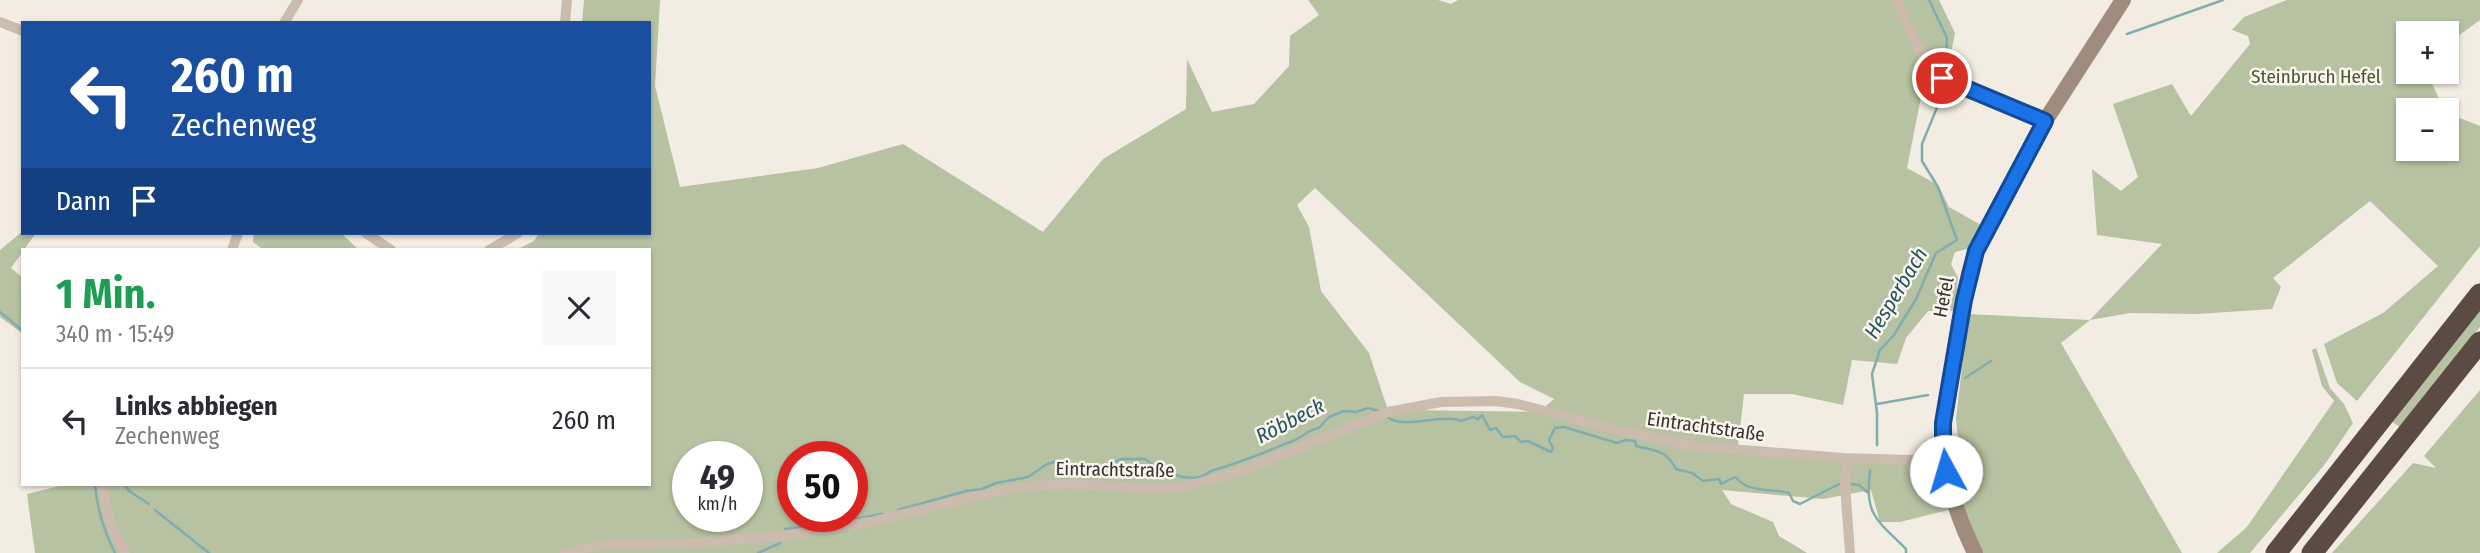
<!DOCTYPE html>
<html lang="de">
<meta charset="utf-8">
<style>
:root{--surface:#fff;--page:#f7f7f7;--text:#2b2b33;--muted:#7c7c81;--line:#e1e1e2}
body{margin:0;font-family:"Fira Sans Condensed",sans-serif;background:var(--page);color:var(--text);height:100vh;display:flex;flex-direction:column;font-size:26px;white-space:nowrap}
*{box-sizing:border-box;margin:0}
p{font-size:23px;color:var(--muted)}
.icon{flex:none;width:38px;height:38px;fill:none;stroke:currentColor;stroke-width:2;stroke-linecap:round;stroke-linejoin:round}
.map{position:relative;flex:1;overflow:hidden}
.drawer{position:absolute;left:21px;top:248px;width:630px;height:238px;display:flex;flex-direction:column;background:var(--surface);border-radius:0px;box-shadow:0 2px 5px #0004}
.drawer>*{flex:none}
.guide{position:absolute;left:21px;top:21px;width:630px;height:214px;border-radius:0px;box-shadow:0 2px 5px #0004;background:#1a4fa0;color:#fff;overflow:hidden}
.tools{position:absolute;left:2396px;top:21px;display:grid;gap:14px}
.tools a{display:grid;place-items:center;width:63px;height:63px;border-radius:0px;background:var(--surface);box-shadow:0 2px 5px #0004;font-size:35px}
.speed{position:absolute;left:672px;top:441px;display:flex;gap:14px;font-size:35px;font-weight:700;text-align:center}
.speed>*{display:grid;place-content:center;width:91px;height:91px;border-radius:50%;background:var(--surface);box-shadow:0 2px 5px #0004;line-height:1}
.speed small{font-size:18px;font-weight:400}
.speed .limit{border:10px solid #d22;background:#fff;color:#111}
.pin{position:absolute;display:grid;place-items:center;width:60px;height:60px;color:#fff;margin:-30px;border:4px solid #fff;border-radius:50%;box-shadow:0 2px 7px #0007}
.me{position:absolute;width:77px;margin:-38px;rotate:354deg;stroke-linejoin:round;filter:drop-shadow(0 0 5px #0008)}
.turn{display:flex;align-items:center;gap:24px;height:147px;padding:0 35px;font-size:32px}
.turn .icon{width:91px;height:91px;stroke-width:2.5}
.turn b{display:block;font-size:49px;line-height:60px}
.then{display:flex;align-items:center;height:66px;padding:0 35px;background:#0003;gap:14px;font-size:26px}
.round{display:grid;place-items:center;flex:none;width:74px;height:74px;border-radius:0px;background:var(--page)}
.summary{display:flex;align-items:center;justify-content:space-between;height:119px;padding:0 35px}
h1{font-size:42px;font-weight:700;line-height:52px;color:#1e9e55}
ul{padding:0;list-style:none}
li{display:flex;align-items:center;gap:21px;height:105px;padding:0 35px;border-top:2px solid var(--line)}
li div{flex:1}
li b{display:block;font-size:26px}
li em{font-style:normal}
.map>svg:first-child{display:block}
.green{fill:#b6c2a2;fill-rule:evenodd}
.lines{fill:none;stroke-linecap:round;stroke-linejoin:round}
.stream{stroke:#81acb0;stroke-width:2.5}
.street{stroke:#cbbcad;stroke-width:10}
.secondary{stroke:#9f8c7f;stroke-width:16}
.highway{stroke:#5b4b43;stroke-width:21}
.route-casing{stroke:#114b97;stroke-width:18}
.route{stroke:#1a73e8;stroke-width:12}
.labels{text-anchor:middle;stroke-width:5;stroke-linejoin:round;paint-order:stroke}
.park-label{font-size:19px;fill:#485830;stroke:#faf5ef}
.street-label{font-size:19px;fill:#3a312c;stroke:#faf5ef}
.water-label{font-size:21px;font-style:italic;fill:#22555b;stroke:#faf5ef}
</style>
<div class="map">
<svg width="2480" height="553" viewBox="0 0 2480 553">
<rect width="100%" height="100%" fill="#f3ece2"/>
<path class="green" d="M584,0H660L655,86L680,187L818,168L903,144L1043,232L1103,159L1186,109L1187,59L1212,112L1254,104L1289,66L1290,36L1319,15L1308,0H1438L1451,4L1458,0H1939L1955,33L1949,63L1928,62L1907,168L1938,185L1949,207L1981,225L1967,249L1955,252L1951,264L1958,278L1955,311H1928L1906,338L1897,364L1852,360L1843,405L1792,394H1744L1737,454L1880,460L1960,458L1956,419L1968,314L2090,320L2162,244L2097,235L2092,169L2121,191L2138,177L2113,104L2172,84L2191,116L2250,44L2248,36L2232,30L2244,17L2287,0H2480V20L2447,44L2446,33H2408V72H2427L2444,110H2408V149H2446L2447,113L2480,126V246L2357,401L2337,383L2324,344L2383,313L2438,266L2370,201L2273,278L2281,287L2272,309L2197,314L2130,313L2090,320L2061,343L2182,553H1975L1956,508L1900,522H1880L1871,490L1823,499L1722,490L1731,504L1773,522L1779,536L1807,553H35L27,494L64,485H649V250H516L534,241L539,233H649V23H582ZM1315,188L1520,382L1554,399L1539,412L1409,410L1390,416L1369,353L1321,291L1309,227L1297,205ZM688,457H747V516H688ZM793,457H852V516H793Z
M23,231V233H36L11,268L23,278V334L0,317V250Z
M254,233H341L359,250H264L253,242Z
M2480,309V327L2400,427L2391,421Z
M2316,348L2330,388L2344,404L2353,423L2325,464L2250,553H2217L2247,527L2334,401L2322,386L2312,350Z
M2480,390V553H2332L2413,463L2436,468L2424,456Z"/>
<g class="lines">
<path class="stream" d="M1929,0L1947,38L1945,72
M2127,34L2223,0
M0,312L23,331
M1965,378L1991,361
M1877,404L1928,395
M1387,417C1404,430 1441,413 1461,421L1473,417L1478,419L1482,415L1490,430L1496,428L1503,437L1515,436L1521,442L1528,441L1551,452L1553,448L1549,440L1555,428L1564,427L1617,443L1626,440L1635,441L1636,446C1656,451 1665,449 1676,469L1692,473L1703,481L1719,479L1721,484L1735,477C1750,494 1771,488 1789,493L1793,501L1800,504L1839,484
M1877,445V413L1872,374L1880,350L1894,335L1916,299L1936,253L1957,240L1938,187L1922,161V144L1943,93
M1870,471C1864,515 1877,520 1906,549V553
M1852,484L1859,485L1867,492
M95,485C97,509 104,531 115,553
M125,485L129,491L149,504
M155,510L209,553
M898,510L966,491L982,489L996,483L1028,477L1047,464L1058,461L1063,470L1091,473L1121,459H1145C1156,469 1183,481 1200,477C1205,476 1209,471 1214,470C1242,462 1268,451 1295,440C1304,436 1309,429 1319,428L1329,417L1344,411L1356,412L1368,408L1379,411
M850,520L882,514
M785,529L827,524
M758,553L780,543"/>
<path class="street" d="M1896,0L1931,73L2045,121
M0,22L23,31
M284,23L298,0
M565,23L567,0
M366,233L391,250
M232,250L238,233
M489,250L518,233
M1847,459L1845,485L1850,553
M103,485C104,510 113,532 125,553
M564,553L603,545L693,543L782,536L870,522L1013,488L1043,485L1073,484L1157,489L1185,487L1241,471L1388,412L1441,402L1496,401L1518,404L1622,431L1693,446L1843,458L1944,461"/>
<path class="secondary" d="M1975,553C1955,512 1941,469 1943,423L1960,319L1969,274L1976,251L2045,121L2123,0"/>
<path class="highway" d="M2276,553L2480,294
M2312,553L2480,342"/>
</g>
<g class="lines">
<g class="route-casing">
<path id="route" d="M1942,78L2045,121L1976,251L1964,300L1943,423V441L1946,471"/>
</g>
<use href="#route" class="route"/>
</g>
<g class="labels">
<g class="park-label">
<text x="2316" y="83">Steinbruch Hefel</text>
</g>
<g class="street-label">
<text transform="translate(1943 297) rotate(-79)" y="7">Hefel</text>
<text transform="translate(1706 426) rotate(8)" y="7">Eintrachtstraße</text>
<text transform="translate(1115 469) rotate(1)" y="7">Eintrachtstraße</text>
</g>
<g class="water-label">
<text transform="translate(1896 293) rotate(-59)" y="7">Hesperbach</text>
<text transform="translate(1290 421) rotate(-27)" y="7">Röbbeck</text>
</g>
</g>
</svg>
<div class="tools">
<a>+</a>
<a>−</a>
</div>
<div class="speed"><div>49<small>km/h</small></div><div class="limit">50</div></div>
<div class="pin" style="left:1942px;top:78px;background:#d93025"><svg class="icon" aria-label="arrive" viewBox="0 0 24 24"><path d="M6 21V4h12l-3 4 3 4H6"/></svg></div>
<svg class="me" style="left:1946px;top:471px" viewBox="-20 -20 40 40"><circle r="19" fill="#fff"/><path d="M0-13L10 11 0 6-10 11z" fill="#1a73e8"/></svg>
<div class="guide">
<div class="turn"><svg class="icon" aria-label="left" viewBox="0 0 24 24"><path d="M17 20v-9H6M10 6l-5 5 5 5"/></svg><div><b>260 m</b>Zechenweg</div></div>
<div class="then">Dann<svg class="icon" aria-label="arrive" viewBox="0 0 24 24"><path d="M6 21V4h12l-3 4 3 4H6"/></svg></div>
</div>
<section class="drawer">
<div class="summary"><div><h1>1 Min.</h1><p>340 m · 15:49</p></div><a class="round"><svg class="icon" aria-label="close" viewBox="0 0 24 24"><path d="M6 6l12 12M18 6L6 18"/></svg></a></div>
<ul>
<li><svg class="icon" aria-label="left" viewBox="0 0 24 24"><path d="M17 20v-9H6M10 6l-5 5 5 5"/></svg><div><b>Links abbiegen</b><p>Zechenweg</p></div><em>260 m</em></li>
</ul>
</section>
</div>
